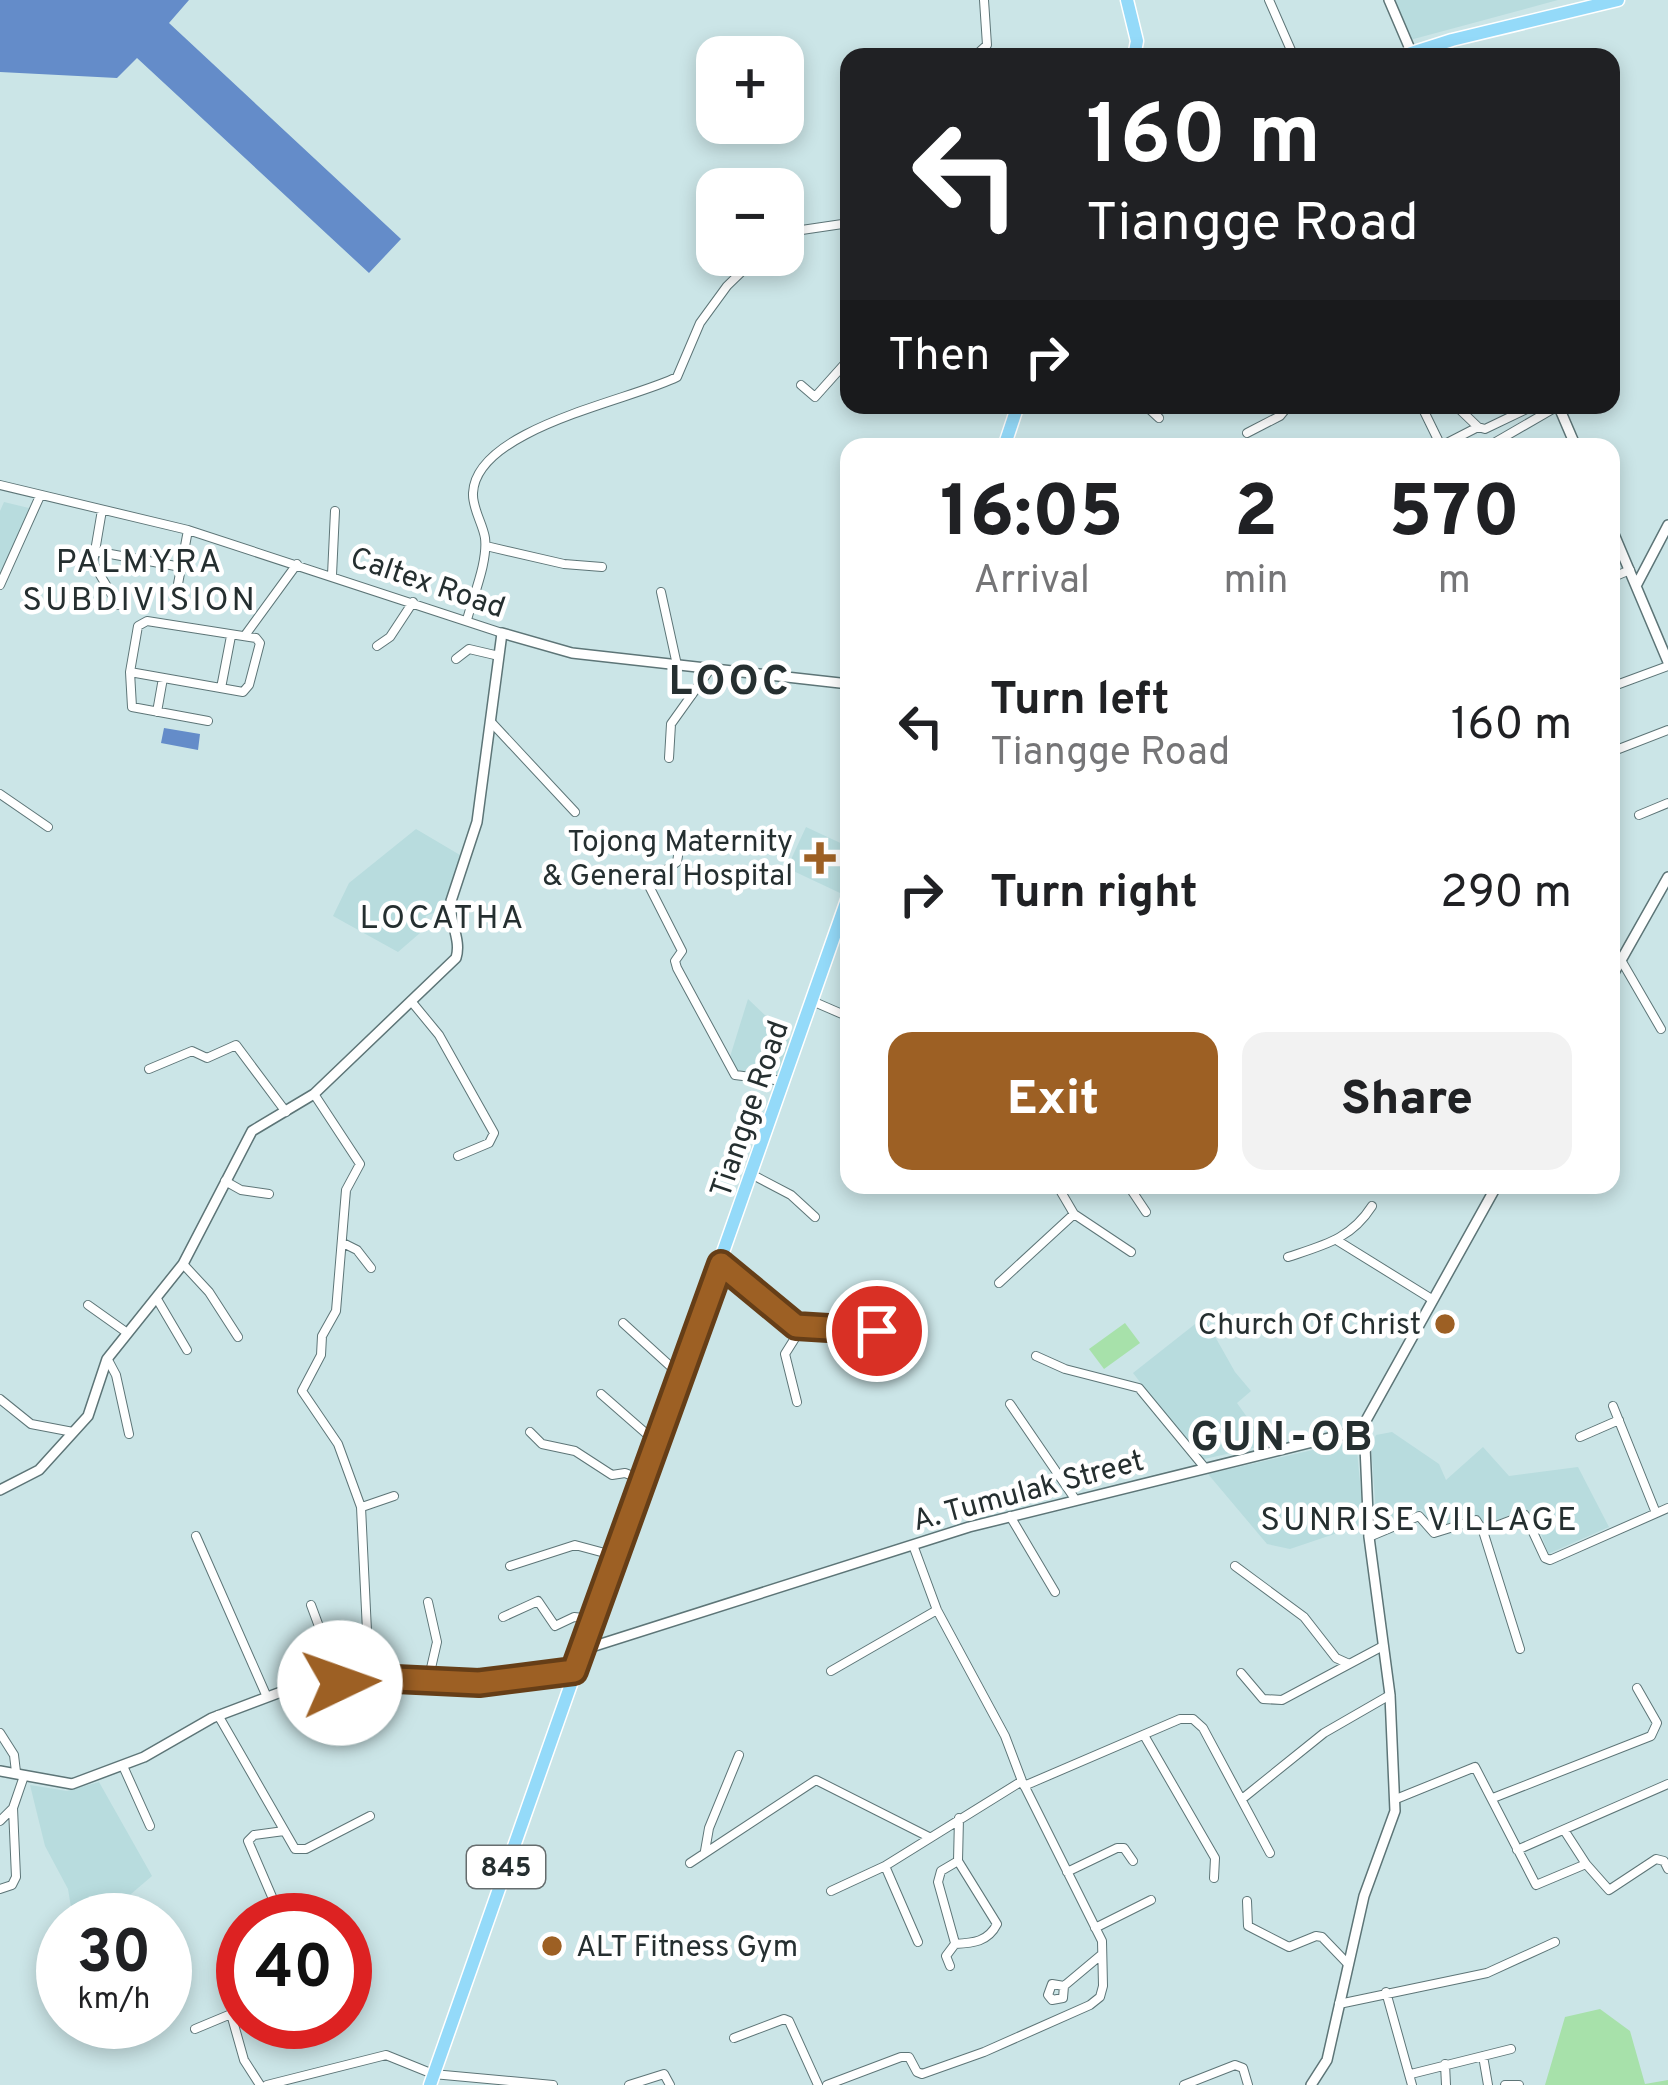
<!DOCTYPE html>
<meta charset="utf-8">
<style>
:root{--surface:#fff;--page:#f2f2f2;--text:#202124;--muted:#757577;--accent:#9d6024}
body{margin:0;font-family:Overpass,sans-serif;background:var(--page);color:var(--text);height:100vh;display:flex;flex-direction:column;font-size:45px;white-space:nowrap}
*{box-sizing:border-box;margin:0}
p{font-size:39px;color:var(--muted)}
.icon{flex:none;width:66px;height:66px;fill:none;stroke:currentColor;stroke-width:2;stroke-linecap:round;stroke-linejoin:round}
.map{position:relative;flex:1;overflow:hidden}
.details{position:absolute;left:840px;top:438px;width:780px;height:756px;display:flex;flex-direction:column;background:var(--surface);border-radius:24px;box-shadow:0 6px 18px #0003}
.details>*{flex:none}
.guide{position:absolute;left:840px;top:48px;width:780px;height:366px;border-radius:24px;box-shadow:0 6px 18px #0003;background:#202124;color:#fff;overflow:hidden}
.fabs{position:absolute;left:696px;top:36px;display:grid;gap:24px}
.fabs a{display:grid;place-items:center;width:108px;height:108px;border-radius:24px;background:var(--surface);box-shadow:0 6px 18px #0003;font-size:60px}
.speed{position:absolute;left:36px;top:1893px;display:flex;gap:24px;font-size:60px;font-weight:700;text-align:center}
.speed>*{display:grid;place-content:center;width:156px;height:156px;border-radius:50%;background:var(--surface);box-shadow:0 6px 18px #0003;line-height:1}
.speed small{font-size:30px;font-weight:400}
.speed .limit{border:18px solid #d22;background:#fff;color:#111}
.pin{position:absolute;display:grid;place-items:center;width:102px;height:102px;color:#fff;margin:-51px;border:6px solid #fff;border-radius:50%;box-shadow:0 3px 12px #0007}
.me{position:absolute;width:132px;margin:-66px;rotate:87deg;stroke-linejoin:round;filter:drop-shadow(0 0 9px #0008)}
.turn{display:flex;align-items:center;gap:42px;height:252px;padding:0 48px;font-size:54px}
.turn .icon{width:156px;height:156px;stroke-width:2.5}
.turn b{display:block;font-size:84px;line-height:102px}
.then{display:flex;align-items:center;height:114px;padding:0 48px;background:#0003;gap:24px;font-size:45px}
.eta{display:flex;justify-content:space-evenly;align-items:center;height:204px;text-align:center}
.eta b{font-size:72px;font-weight:800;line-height:84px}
.action{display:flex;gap:24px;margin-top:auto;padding:24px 48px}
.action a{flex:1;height:138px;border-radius:24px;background:var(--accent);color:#fff;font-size:48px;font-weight:800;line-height:138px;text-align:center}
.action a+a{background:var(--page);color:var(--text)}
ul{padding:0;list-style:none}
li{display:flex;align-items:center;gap:36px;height:168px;padding:0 48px}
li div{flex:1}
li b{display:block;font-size:45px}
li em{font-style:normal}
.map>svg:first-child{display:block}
.built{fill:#b8dcde}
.green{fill:#a7e1aa}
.water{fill:#648cc9}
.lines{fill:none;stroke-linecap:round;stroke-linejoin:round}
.minor-casing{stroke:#5d7577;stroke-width:10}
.tertiary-casing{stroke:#5d7577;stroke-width:12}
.primary-casing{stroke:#fff;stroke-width:15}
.minor{stroke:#fff;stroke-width:8}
.tertiary{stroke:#fff;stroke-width:9}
.primary{stroke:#94daf9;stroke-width:12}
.route-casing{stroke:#663e17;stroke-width:30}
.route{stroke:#9d6024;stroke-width:21}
.poi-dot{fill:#9d6024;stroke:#fff;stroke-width:4.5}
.labels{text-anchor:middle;stroke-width:9;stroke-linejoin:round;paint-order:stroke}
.shield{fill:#fff;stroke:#666d6e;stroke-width:3}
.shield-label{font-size:27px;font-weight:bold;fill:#252f30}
.street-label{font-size:30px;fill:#252f30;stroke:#fff}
.poi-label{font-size:30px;fill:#252f30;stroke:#fff;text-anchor:end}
.neighbourhood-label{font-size:33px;letter-spacing:3px;fill:#252f30;stroke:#fff}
.district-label{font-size:42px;font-weight:bold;letter-spacing:3px;fill:#252f30;stroke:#fff}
</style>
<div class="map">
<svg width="1668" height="2085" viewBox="0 0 1668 2085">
<rect width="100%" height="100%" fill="#cbe5e7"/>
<path class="built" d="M1394,0H1558L1410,40Z
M4,502L33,509L0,581V511Z
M806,827L849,847V874L840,893L787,868Z
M416,829L460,855L446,908L426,916L420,933L398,952L333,916L349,883Z
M748,999L790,1039L778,1078L736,1074L729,1060Z
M1204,1317L1235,1372L1251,1391L1237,1403L1259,1434L1262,1446L1200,1460L1133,1373Z
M1392,1432L1439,1464L1446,1480L1483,1447L1509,1476L1578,1467L1609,1527L1548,1554L1535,1516L1520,1510L1488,1525L1475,1517L1431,1527L1422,1509L1377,1526L1371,1445L1376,1435Z
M1356,1440L1364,1524L1290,1549L1267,1544L1208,1474Z
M99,1782L152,1876L110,1912L72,1913L68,1889L45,1846L30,1785L67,1791Z"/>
<path class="green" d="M1125,1323L1140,1343L1104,1369L1089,1349Z
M1600,2009L1630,2031L1645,2084L1668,2080V2085H1545L1565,2017Z"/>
<path class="water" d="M0,0H189L169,23L401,239L369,273L137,58L117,78L0,72Z
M164,728L200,734L198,750L161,743Z"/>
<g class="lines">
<g class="minor-casing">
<path id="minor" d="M1269,0L1294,57
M974,57L987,45L984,0
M783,238L795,231L849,223
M801,385L815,397L849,359
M1145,405L1159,418
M1421,405L1441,446L1478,427
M1455,405L1478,427L1485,429L1535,405
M1247,433L1280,416L1289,405
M1487,447L1558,406
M0,485L188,530L502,633
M102,510L93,563L118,605
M486,546L564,564L602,567
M94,551L181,567
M332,575L335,511
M1611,578L1630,570
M178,584L188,530
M0,585L40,496
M661,592L677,665
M467,620C473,596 488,562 485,538C483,524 472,508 473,493C476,428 632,400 677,377L700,323L727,286L759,255
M246,634L297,564
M377,646L390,637L413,602
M456,659L469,649L499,656
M130,672L243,692L249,685L260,643L256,638L147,621L138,626L130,672L132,707L208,721
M1611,687L1668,666
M221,688L231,636
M157,712L163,678
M491,722L575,812
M1611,752L1668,730
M669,758L671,724L711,668
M0,794L48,827
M1639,815L1668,803
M678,856L677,862L655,878L650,888L682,951L675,961L677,968L735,1075L783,1081
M1621,960L1661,1029
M411,1001L439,1035L494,1133L489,1143L458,1156
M812,1001L849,1017
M149,1069L192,1051L207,1058L236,1045L286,1112
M314,1094L360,1164L346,1190L336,1311L322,1336L321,1355L302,1391L338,1444L361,1507L367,1631L375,1678
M751,1174L791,1195L815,1217
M225,1181L241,1190L269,1194
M1057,1185L1074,1214L1131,1252
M1128,1185L1146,1212
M1338,1241L1430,1298
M343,1243L357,1250L371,1268
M1288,1257C1324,1245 1351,1239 1372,1206
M183,1264L209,1292L238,1337
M721,1264L796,1326L910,1332
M999,1283L1074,1214
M157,1299L187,1350
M88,1305L126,1332
M623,1323L680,1375
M1036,1356L1065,1369L1139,1388L1205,1468
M108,1360L116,1375L129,1434
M601,1394L657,1443
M0,1399L31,1424L73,1432
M797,1402L785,1354L802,1327
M1010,1404L1075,1499
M1613,1406L1656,1513
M530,1432L542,1444L575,1451L612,1475L625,1473L643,1480
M1580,1437L1619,1420
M362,1507L394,1496
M1010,1516L1055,1592
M1483,1531L1520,1649
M196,1536L267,1697
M1369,1537L1419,1516L1434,1533L1476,1520L1483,1531L1525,1515L1545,1558L1550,1560L1668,1508
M510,1566L575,1545L616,1556
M1235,1566L1304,1617L1336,1658L1347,1663
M428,1602L437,1642L428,1681
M311,1605L340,1683
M503,1617L538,1601L555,1626L574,1617L593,1619
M831,1671L937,1610
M1241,1673L1263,1699L1282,1700L1383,1646
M218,1715L295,1849H306L370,1816
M0,1733L14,1755L16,1772
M1145,1737L1215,1858L1214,1878
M123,1766L150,1826
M1024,1786L1180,1719H1193L1203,1728L1270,1853
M1493,1798L1651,1736L1657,1723L1637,1688
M1242,1799L1324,1733L1390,1695
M1396,1799L1475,1767L1536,1885L1586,1864L1609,1890L1656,1859L1664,1861L1668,1869
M0,1821L13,1808L24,1776
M1564,1830L1586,1864
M1517,1850L1668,1784
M705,1851L709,1828L739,1755
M690,1863L816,1780L929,1837
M885,1866L918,1942
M1067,1872L1117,1848H1124L1133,1861
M0,1889L12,1885L16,1877L13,1808
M831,1891L885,1866L1022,1781
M1247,1901L1248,1926L1289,1947L1316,1936L1322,1937L1347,1963
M279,1913L248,1841L254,1835L284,1831
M1095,1928L1151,1900
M955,1943L938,1882L941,1871L958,1861
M950,1966L946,1956L955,1944C973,1943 988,1942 997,1924L958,1861L959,1818
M1064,1986L1063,1998L1052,2000L1048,1995L1052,1984L1064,1986L1101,1955
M1386,1992L1412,2085
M1339,2004L1487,1973L1555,1942
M231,2014L244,2060L260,2085
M195,2029L243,2009
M734,2038L784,2019L789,2021L818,2085
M1483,2056L1488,2085
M1445,2064L1446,2085
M1411,2074L1511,2049
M267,2085L386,2055L433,2074L553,2085
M629,2085L664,2074L670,2085
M827,2085L901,2057H909L917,2072L922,2074L984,2052L1090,2005L1100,1997L1103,1986L1102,1941L1022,1781L1005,1736L937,1610L913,1545
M1184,2085L1235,2065L1243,2068L1248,2085
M1505,2085H1519"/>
</g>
<g class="tertiary-casing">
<path id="tertiary" d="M1389,0L1413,56
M1558,405L1576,447
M1611,527L1668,662
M1636,586L1668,525
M1611,978L1668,877
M0,1490L39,1470L88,1416L107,1359L183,1264L252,1131L314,1094L456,958C462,939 448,921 451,901L477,822L502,633L572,653L849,684
M582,1650L969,1527L1349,1433L1364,1424L1497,1185
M0,1771L72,1784L144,1757L212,1718L281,1692L375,1678L479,1683L574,1671
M1311,2085L1327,2060L1364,1896L1395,1811L1390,1695L1369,1537L1364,1424"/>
</g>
<g class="primary-casing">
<path id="primary" d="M1127,0L1137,41L1134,57
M1399,57L1452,40L1618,0
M1004,447L1018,405
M430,2085L849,894"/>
</g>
<use href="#minor" class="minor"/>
<use href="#tertiary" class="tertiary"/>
<use href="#primary" class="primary"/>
</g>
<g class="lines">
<g class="route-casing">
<path id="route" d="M340,1683L375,1678L479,1683L574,1671L721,1264L796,1326L877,1331"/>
</g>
<use href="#route" class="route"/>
</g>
<g class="poi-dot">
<path d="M814 840h12v12h12v12h-12v12h-12v-12h-12v-12h12z"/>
<circle cx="1445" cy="1324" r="12"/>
<circle cx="552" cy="1946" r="12"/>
</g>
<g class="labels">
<rect class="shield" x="467" y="1846" width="78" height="42" rx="9"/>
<g class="shield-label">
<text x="506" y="1876">845</text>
</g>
<g class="street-label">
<text transform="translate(428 582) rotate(19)" y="10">Caltex Road</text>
<text transform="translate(749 1109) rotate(-71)" y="10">Tiangge Road</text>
<text transform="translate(1028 1490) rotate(-15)" y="10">A. Tumulak Street</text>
</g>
<g class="poi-label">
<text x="793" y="851">Tojong Maternity<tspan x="793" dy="34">&amp; General Hospital</tspan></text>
<text x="1421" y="1334">Church Of Christ</text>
<text x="576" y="1956" text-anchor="start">ALT Fitness Gym</text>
</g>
<g class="neighbourhood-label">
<text x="140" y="572">PALMYRA<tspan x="140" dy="38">SUBDIVISION</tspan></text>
<text x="443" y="928">LOCATHA</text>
<text x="1420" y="1530">SUNRISE VILLAGE</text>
</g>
<g class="district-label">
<text x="730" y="694">LOOC</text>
<text x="1283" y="1450">GUN-OB</text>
</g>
</g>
</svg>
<div class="fabs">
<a>+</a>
<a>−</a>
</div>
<div class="speed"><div>30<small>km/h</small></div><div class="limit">40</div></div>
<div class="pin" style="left:877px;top:1331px;background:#d93025"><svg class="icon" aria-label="arrive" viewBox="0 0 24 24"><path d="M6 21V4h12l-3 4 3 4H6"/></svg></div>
<svg class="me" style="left:340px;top:1683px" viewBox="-20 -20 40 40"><circle r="19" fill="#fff"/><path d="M0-13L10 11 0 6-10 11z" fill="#9d6024"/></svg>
<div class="guide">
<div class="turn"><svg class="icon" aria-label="left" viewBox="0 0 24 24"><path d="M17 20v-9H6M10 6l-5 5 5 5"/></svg><div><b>160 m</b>Tiangge Road</div></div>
<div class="then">Then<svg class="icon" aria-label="right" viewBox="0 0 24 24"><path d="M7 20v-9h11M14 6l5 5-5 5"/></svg></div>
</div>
<section class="details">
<div class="eta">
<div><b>16:05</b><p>Arrival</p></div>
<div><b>2</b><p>min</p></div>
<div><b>570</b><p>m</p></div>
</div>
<ul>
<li><svg class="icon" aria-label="left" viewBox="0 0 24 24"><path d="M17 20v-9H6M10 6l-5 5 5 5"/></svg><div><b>Turn left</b><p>Tiangge Road</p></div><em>160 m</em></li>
<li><svg class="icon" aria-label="right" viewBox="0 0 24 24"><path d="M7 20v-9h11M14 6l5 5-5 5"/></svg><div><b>Turn right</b></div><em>290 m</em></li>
</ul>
<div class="action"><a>Exit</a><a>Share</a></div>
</section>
</div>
